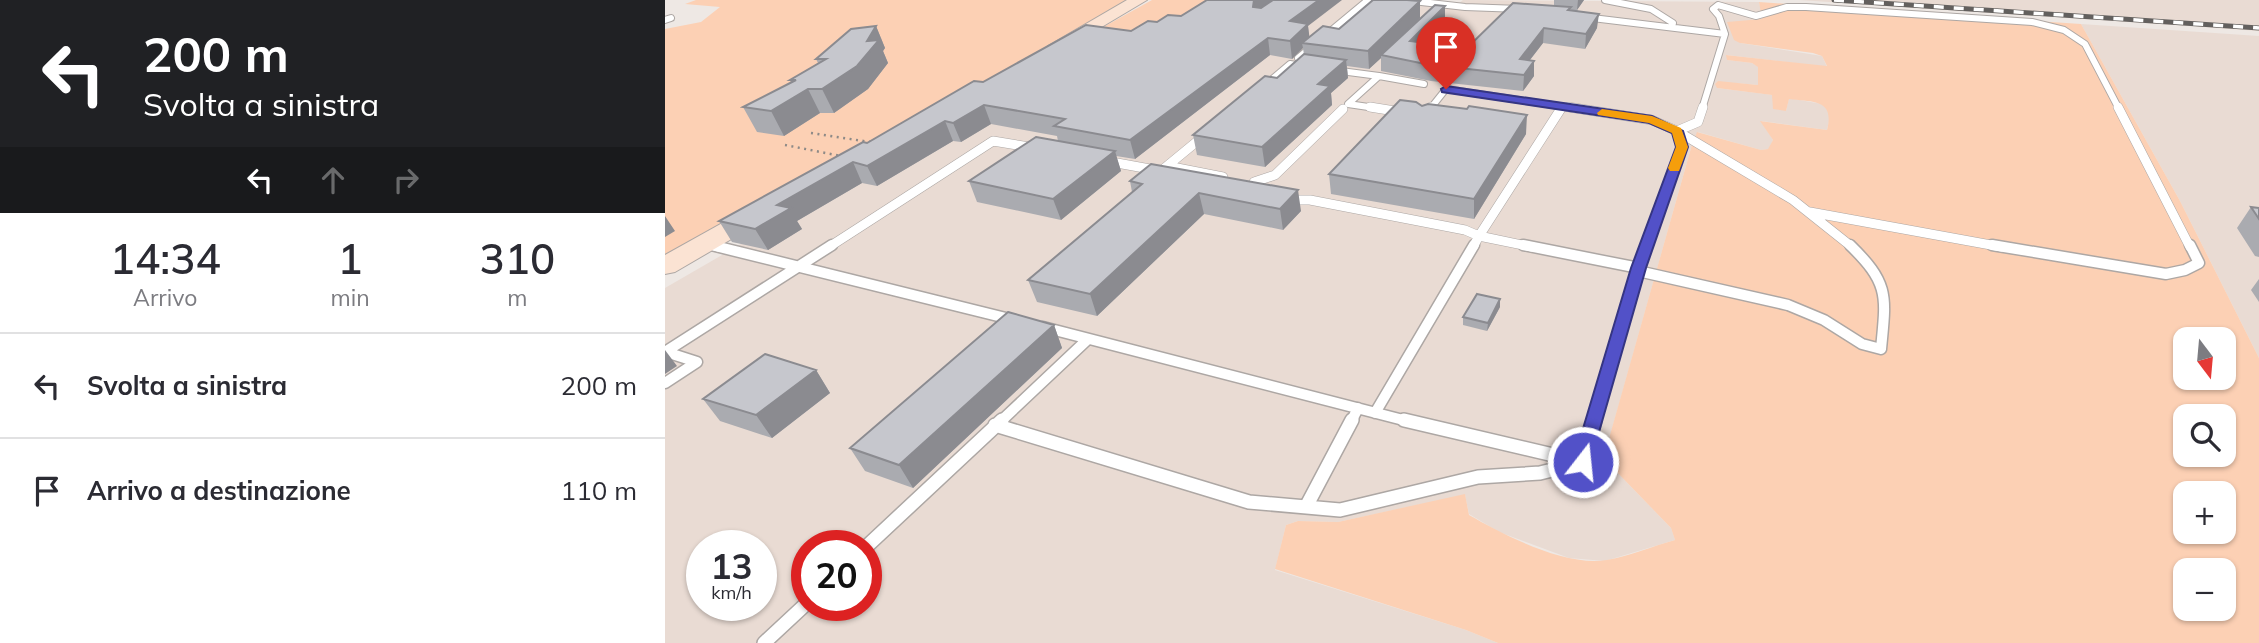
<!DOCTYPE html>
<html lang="it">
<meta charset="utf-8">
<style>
:root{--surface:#fff;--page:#f7f7f7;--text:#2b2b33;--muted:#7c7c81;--line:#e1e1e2}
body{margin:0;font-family:Mulish,sans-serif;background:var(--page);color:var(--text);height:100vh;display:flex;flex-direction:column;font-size:26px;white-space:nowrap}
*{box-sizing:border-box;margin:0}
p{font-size:23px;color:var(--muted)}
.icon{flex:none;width:38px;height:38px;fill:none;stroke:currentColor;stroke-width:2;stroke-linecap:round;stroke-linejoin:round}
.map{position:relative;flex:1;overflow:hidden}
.drawer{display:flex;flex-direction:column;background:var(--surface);width:665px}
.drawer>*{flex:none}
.hud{background:#202124;color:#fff;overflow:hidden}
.needle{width:46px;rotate:164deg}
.controls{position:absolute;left:1508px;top:327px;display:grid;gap:14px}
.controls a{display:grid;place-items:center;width:63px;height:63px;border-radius:14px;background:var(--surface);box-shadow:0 2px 5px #0004;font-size:35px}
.speed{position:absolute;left:21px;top:530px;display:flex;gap:14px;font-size:35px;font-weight:700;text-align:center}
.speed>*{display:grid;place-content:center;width:91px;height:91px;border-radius:50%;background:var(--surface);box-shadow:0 2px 5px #0004;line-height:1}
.speed small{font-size:18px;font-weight:400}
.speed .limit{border:10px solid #d22;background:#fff;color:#111}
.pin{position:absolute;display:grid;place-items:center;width:60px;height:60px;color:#fff;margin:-72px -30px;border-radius:50% 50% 50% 0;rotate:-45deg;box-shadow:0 0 7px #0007}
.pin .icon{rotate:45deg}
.me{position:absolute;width:77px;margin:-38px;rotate:16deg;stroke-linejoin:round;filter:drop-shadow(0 0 5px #0008)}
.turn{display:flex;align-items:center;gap:24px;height:147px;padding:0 28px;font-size:32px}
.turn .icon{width:91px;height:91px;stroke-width:2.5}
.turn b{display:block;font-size:49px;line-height:60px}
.lanes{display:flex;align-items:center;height:66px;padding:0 28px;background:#0003;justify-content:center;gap:35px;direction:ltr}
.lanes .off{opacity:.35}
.eta{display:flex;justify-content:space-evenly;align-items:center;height:119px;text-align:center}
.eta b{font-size:42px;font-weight:600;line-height:49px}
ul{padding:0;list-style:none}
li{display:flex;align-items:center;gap:21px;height:105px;padding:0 28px;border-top:2px solid var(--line)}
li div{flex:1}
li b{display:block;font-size:26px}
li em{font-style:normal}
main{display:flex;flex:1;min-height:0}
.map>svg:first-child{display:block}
.built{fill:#e9dbd3;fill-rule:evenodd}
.green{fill:#fcd0b4;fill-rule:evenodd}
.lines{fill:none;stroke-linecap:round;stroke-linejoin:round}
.service-far3-casing{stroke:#ada7a4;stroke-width:8}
.service-far2-casing{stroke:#ada7a4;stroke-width:10}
.service-far1-casing{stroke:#ada7a4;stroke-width:13}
.service-casing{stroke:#ada7a4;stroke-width:16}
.secondary-casing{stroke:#ada7a4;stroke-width:2}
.path{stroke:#8e8a87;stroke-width:2.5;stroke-dasharray:2 4.5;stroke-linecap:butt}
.service-far3{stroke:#fff;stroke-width:6}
.service-far2{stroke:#fff;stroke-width:9}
.service-far1{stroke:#fff;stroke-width:10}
.service{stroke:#fff;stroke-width:13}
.secondary{fill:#fbe3d3;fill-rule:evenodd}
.rail-casing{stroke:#63605e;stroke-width:5}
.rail{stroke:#fff;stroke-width:3.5;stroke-dasharray:10;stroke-linecap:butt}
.wall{fill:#aaabb0}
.shaded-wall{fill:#8b8b90}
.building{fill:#c6c7cd;stroke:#8b8b90;stroke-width:2}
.route{fill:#5251c8;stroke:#353582;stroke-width:2}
.slow{fill:#f59e0b}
</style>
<main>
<section class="drawer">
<div class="hud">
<div class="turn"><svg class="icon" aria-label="left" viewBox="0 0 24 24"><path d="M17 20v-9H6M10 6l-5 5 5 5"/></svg><div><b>200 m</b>Svolta a sinistra</div></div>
<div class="lanes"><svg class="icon" aria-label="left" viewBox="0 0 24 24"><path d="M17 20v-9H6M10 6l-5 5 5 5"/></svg><svg class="icon off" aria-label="ahead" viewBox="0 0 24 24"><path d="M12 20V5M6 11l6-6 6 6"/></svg><svg class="icon off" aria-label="right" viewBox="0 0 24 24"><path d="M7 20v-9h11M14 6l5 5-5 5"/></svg></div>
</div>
<div class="eta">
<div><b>14:34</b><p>Arrivo</p></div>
<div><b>1</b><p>min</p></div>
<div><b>310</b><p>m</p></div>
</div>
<ul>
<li><svg class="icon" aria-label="left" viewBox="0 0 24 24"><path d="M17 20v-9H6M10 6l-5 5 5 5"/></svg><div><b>Svolta a sinistra</b></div><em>200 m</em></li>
<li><svg class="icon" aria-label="arrive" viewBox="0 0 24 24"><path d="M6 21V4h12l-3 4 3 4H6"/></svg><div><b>Arrivo a destinazione</b></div><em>110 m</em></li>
</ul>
</section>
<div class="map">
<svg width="1594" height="643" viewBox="0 0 1594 643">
<rect width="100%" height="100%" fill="#eee8e4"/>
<path class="built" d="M550,0H760L793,4L798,0L1094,2L1098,19L1075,43L1157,56L1162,67L1062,55V60L1087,63L1094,67L1093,85L1071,83L1052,88L1108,95L1121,111L1124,98L1157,104L1162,108L1165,117L1162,130L1096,121L1108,140L1104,149L1096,150L1033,132L1026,148L945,436V465L1006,528L1010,540L940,561L904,558L834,532L804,514L800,495L673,522L633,521L621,525L610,570L801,630L833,643H0V288L446,30ZM37,546H96V606H37ZM142,546H201V606H142Z
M1134,0H1594V31L1510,25Z
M1416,24L1594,36V358L1515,201Z"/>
<path class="green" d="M31,0H466L0,260V29L36,22L55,7L20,4Z
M487,0H550L490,36L316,95Z
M1094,2L1416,24L1515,201L1594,358V643H833L801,630L610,569L621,525L633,521L673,522L800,494L804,515C839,535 900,567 942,560C965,556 988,546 1010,540L1006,528L945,465V435L1026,148L1032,132L1096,150L1103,149L1108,140L1095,121L1162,130C1170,99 1148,102 1124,99L1121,111L1108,109L1107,95L1052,88L1050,84L1053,81L1093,85V67L1087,63L1062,60L1061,55L1162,66L1157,56L1148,53L1075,43L1069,40L1062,22L1097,19ZM1521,340H1559V378H1521ZM1521,416H1559V455H1521ZM1521,494H1559V532H1521ZM1521,570H1559V609H1521Z"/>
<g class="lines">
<g class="service-far3-casing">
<path id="service-far3" d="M739,0L800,7L855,9
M940,0L986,9L1008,23L1007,27
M919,17L1060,34L1037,109
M0,20L6,18
M1060,34L1054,16L1048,9L1053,5L1091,16L1122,7H1141L1367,22L1399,30L1420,44L1454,109
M633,58L703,0
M668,70L714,76
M599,86L625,64L642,67
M717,109L683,104L714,76L759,84
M765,109L781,89L914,109"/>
</g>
<g class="service-far2-casing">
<path id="service-far2" d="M705,107L736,112
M903,107L987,120L1012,131L1033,122L1038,107
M1453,107L1525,247
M761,114L766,107
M1012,131L1128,200L1187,247
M441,161L496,171L541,134
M502,166L558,177
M589,182L610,175L678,109
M623,200H645L800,230L814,236L808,247
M1145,212L1337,247
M42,244L53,247
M164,247L328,141L370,148
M867,247L814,236L897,107
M982,247L1017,147L1012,131"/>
</g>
<g class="service-far1-casing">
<path id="service-far1" d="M46,245L349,320
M858,245L974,268L930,422
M1327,245L1501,274L1520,270L1534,263L1525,245
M974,268L982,245
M973,271L1123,305L1159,320L1197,344L1216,349C1221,296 1225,284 1185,245
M378,327L746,422
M0,352L167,245
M0,383L32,362L1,352
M710,413L809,245
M335,422L423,339
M686,422L693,408"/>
</g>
<g class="service-casing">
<path id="service" d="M739,420L918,462L930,420
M330,425L584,502L675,510L813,477L875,473L915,463
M642,505L687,420
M201,547L337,420
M99,643L142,603"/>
</g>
<g class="secondary-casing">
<path id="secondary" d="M462,0H482L398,50H386L383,46Z
M95,204L104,207L108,212L104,217L10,272L0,274V255L86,207Z"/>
</g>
<path class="path" d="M146,133L205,142
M120,145L176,156"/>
<use href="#service-far3" class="service-far3"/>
<use href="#service-far2" class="service-far2"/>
<use href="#service-far1" class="service-far1"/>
<use href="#service" class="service"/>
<use href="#secondary" class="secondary"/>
<g class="rail-casing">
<path id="rail" d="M1169,0L1594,28"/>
</g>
<use href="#rail" class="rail"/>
</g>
<path class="wall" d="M889,0H919L912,10L932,28L920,49L878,43L865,60L869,76L858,91L766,81L716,71V58L704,69L682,66L683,78L666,93L667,105L600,167L532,155L528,135L612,78L639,55L638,48L627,59L605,55L470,159L451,156L456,171L396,220L312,202L304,181L393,141L392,136L326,124L296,142L288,141L212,186L197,183L132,221L137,229L103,250L67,242L54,221L318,82L492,22L643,26L644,37L674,29L755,18L745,28L780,21L758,43L802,48L889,6Z
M211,26L220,48L218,51L223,63L203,89L169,113H155L119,136L92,132L78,107L126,83L125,80L153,63L151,59Z
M757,106L861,134L809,219L666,194L664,174Z
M465,181L636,211L618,230L539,214L432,316L372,302L363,280L467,192Z
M1586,207L1594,208V257L1590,256L1572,228Z
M1594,279V302L1586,290Z
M835,307L822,331L798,325V317Z
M389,325L397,348L248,488L200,471L185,448Z
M151,370L165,393L107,438L55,421L38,399Z"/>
<path class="shaded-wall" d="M589,0H613L591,16L588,7Z
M654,0H677L643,26L645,41L637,43L638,48L627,59L625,41V21Z
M913,0H919L912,10Z
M755,1V18L718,56L716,55V58L704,69L703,51Z
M780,6V21L745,56V41Z
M934,14L932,28L920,49L921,34Z
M211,26L220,48L218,51L223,63L203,89L169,113L157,89L202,41Z
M879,28L878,43L854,74L855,59Z
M603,38L605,55L470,159L465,140Z
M681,60L683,78L666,93L667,105L600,167L597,147L653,84Z
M869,61V76L858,91L859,75Z
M143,89L155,113L119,136L106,111Z
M319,105L326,124L296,142L288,123Z
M862,115L861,134L809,219V199Z
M280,121L288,141L212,186L202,166Z
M450,151L456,171L396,220L388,199Z
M188,162L197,183L132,221L137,229L103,250L90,229L112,205Z
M633,190L636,211L618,230L615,209Z
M534,193L539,214L432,316L425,294Z
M0,216L10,231L0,237Z
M835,299V307L822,331L823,323Z
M389,325L397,348L248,488L234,465Z
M0,350L12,366L0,374Z
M151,370L165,393L107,438L91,415Z"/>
<path class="building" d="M542,0H589L588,7L596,8L608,0H654L625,21L643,24L625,41L603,38L465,140L389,126L400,119L319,105L288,123L280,121L202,166L188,162L112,205L126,208L90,229L54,221L198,142L202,143L309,81L318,82L421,25L466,31L483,21L492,22L503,15L516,16Z
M708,0H742L755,1L703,51L637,43L658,26L674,29Z
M848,3L906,7L903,10L934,14L921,34L879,28L855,59L869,61L859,75L765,65L716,55L770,5L780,6L745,41L802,48Z
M211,26L202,41L214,40L192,66L157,89H143L106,111L78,107L131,80H125L161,59H151L186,29Z
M639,54L681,60L653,84L665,86L597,147L528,135L600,76L612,78Z
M735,100L751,102L757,106L763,104L802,109L804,106L862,115L809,199L664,174Z
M371,137L450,151L388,199L304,181Z
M486,164L633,190L615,209L534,193L425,294L363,280L477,184L465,181Z
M1586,207L1594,208V219Z
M812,294L835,299L823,323L798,317Z
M343,312L389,325L234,465L185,448Z
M100,354L151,370L91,415L38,399Z"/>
<path class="route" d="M781,86L987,116L1018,131L1023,147L981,268L924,467H911L908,462L966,268L1011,147L1007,133L984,123L777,92L776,89Z"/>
<path class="slow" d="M937,109L987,116L1016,128L1023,147L1014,171H1005L1003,168L1011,147L1007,133L984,123L933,115L932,113Z"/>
</svg>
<div class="controls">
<a><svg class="needle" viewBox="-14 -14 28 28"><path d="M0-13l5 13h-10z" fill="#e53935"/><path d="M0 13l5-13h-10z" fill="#7c7c81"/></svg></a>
<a><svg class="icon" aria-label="search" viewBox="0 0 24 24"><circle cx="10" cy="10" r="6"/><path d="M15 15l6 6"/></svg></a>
<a>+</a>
<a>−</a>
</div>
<div class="speed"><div>13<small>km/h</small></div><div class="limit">20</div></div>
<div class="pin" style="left:781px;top:89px;background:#d93025"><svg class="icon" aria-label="arrive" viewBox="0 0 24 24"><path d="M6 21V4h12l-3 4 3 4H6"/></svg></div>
<svg class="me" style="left:918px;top:462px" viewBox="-20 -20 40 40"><circle r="17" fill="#5251c8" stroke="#fff" stroke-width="3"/><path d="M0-11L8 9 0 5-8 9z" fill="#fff"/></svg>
</div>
</main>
